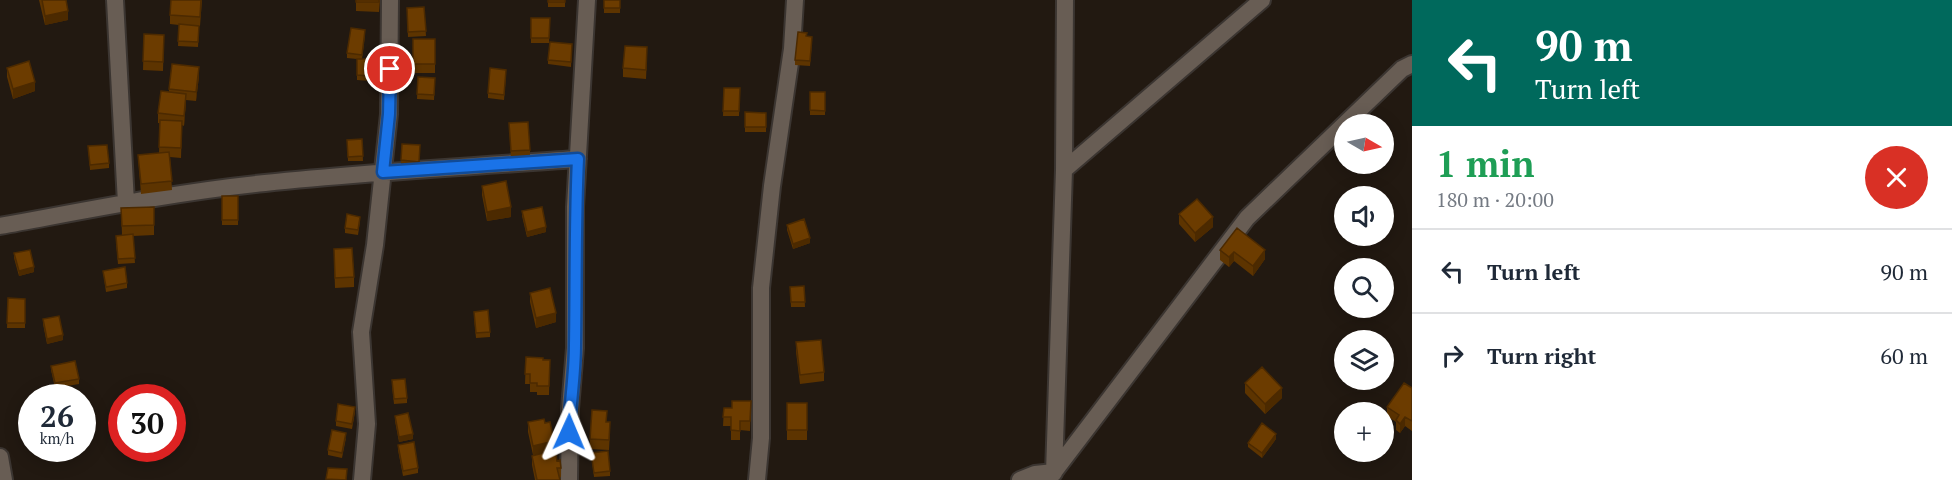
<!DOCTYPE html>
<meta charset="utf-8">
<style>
:root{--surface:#fff;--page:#f2f2f3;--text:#1f2937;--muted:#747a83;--line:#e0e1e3}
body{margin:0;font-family:"PT Serif",serif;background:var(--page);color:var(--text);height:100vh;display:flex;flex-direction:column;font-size:22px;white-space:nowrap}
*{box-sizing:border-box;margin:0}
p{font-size:20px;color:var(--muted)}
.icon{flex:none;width:33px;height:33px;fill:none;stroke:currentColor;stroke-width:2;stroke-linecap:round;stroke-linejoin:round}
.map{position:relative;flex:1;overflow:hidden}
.drawer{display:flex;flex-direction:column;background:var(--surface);width:540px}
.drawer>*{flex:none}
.guide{background:#00695c;color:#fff;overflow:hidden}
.needle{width:39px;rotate:99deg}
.controls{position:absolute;left:1334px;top:114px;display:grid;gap:12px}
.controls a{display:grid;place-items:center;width:60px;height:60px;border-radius:50%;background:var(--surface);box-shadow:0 3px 15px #0003;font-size:30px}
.speed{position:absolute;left:18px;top:384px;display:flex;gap:12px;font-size:30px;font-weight:700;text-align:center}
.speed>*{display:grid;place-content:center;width:78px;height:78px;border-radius:50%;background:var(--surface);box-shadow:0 3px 15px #0003;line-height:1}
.speed small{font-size:15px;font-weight:400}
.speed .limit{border:9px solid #d22;background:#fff;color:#111}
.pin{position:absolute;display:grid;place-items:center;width:51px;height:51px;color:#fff;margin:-26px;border:3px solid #fff;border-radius:50%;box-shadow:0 2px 6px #0007}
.me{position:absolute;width:66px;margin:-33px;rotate:1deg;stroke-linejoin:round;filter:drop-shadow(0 0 4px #0008)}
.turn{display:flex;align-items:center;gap:21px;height:126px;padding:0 24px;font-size:27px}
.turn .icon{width:78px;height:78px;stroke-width:2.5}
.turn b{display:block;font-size:42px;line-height:51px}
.round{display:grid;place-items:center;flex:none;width:63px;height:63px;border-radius:32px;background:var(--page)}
.overview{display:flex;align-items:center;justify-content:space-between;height:102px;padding:0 24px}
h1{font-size:36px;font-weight:700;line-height:45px;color:#1e9e55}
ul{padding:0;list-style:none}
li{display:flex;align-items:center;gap:18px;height:84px;padding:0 24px;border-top:2px solid var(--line)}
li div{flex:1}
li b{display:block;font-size:22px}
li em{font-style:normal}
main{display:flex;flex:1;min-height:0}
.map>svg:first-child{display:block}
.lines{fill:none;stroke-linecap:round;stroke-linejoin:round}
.minor-casing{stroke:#3b3531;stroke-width:20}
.minor{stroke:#685d54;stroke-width:16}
.wall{fill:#5d3400}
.shaded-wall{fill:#4c2a00}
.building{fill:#6c3c00;stroke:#4c2a00;stroke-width:1.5}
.route-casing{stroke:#114b97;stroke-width:15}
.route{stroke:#1a73e8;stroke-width:10}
</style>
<main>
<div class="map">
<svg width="1412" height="480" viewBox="0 0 1412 480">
<rect width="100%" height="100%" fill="#221911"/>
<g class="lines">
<g class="minor-casing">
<path id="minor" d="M115,0L126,203
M1064,170L1262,0
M0,226C88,210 176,192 265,183C369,172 473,166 578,159
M0,457L4,480
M1054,473L1064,170L1065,0
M362,480L367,424L361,332L375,245L389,114L390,0
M569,480L570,409L575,348V207L587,0
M757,480L761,438V288L772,186L792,49L795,0
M1020,480L1035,474L1054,472L1247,218L1402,69L1412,64"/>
</g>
<use href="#minor" class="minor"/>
</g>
<path class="wall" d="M39,0H66L68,20L45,25Z
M202,0L200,26H199L198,47L178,46L179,25L170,24V15Z
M356,0H380L379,12L356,11Z
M548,0H565V7H548Z
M604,0H620V13H604Z
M424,7L426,36L408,37L407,13Z
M531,18H550L549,43H531Z
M144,34L164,35L163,71L143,70Z
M365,35L362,59H370V81L357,80V59L347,58V53Z
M807,36L812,42L810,66L795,65V60Z
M413,39H435V73H413Z
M572,44L571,67L548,64V60Z
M647,57L646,79L623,77V68Z
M7,68L35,91L13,99L7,77Z
M506,75L504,100L488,98V93Z
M199,76L196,101L186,100L184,126L182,125L181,158L170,157L172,190L141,194L138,155L159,153L160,123H158V113L169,92V89Z
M418,77L435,78L434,100L417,99Z
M724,88H740L739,116H723Z
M810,92H825V115H810Z
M745,112L766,113V132H745Z
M509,123L530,150V159L511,160Z
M362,139L363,161H348L347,140Z
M402,144L420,145L419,167L401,165Z
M88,146L109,163V168L90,170Z
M482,186L511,217L487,221L482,195Z
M222,196H238V225H222Z
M154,207V235L133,236L135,263L118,264L116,241L122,235L121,208Z
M522,211L546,232L527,237L522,216Z
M1179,214L1213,227L1195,242L1179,224Z
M360,221L358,235L345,233V228Z
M787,225L810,243L793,249L787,230Z
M1237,228L1265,259L1253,276L1234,261L1229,267L1220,260V250Z
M14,253L34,272L19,276L14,258Z
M334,259L354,277V287L335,288Z
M103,271L127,283V288L106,292Z
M804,286L805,307H791L790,287Z
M530,293L556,322L536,328L530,302Z
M8,298L25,299V328H7Z
M474,317L490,332V337L476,338Z
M43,319L63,340L47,344L43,324Z
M796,342L824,372V381L800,384L796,352Z
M1344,350V367L1340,364V355Z
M526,357L550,360L549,395H537V392H530V384H525Z
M51,366L79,379V384L55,388L51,370Z
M1359,380H1373L1368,387Z
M1245,383L1282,398L1265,414L1245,393Z
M392,385L407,398V403L394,404Z
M1412,388V431L1405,426L1400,433L1396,430V422L1387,416V407Z
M751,401L750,431L740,430V440H731V426H723L724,408H732Z
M787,403H807V440H787Z
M355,412L352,429L336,426V421Z
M395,416L413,439L399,442L395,421Z
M528,422L545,423L554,451L533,455L528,432Z
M607,422L610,432L609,450L590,449V439Z
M346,438L342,458L328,455V450Z
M1276,439L1262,458L1248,447V443Z
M398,445L418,468V473L403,476L398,450Z
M591,453L610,471V476L594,477Z
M532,456L557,461L561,468V477L559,478L560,480H535L532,465Z"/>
<path class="shaded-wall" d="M68,11V20L45,25V16Z
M199,67V76L196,101V92Z
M35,82V91L13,99V89Z
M186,94V103L184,126V116Z
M511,207V217L487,221V212Z
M1213,217V227L1195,242V233Z
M546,227V232L527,237V232Z
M810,238V243L793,249V244Z
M1265,250V259L1253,276V266Z
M1234,252V261L1229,267V257Z
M34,267V272L19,276V271Z
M556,313V322L536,328V318Z
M63,335V340L47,344V339Z
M1368,380H1373L1368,387Z
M1282,388V398L1265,414V404Z
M1405,417V426L1400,433V424Z
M413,434V439L399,442V437Z
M1276,434V439L1262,458V453Z
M554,441V451L533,455V446Z"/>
<path class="building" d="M42,0H66L68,11L45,16Z
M171,0H201L200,17L170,15Z
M356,0H379V2H356Z
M548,0H565V2H548Z
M604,0H620V8H604Z
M424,7L426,31L408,32L407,8Z
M531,18H550L549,38H531Z
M179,24L199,26L198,42L178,41Z
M351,28L365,30L362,55L347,53Z
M798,32L807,33L806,36L812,37L810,61L795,60Z
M144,34L164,35L163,62L143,61Z
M413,39H435V64H413Z
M550,42L572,44L571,62L548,60Z
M625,46L647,47L646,70L623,68Z
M357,59H370V76L357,75Z
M29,61L35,82L13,89L7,68Z
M172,64L199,67L196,92L169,89Z
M490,68L506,70L504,95L488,93Z
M418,77L435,78L434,95L417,94Z
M724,88H740L739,111H723Z
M161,91L186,94L184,116L158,113Z
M810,92H825V111L810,110Z
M745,112L766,113V127H745Z
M160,120L182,121L181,148L159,147Z
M528,122L530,150L511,151L509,123Z
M362,139L363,156L348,157L347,140Z
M402,144L420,145L419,162L401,160Z
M107,145L109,163L90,165L88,146Z
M169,152L172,181L141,184L138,155Z
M506,181L511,207L487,212L482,186Z
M222,196H238V220H222Z
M1197,199L1213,217L1195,233L1179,214Z
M154,207V225L122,226L121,208Z
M542,207L546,227L527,232L522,211Z
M347,214L360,217L358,230L345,228Z
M804,219L810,238L793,244L787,225Z
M1237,228L1265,250L1253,266L1234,252L1229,257L1220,250Z
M133,234L135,258L118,259L116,236Z
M352,248L354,277L335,278L334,249Z
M30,250L34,267L19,271L14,253Z
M125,267L127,283L106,287L103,271Z
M804,286L805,302H791L790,287Z
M550,288L556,313L536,318L530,293Z
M8,298L25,299V323H7Z
M488,310L490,332L476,333L474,312Z
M59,316L63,335L47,339L43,319Z
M821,340L824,372L800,375L796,342Z
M1344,350V358L1340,355Z
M526,357L543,358V360H550L549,386H537V383H530V374H525Z
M75,361L79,379L55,383L51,366Z
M1262,367L1282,388L1265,404L1245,383Z
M405,379L407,398L394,399L392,380Z
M1404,383L1412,388V421L1405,417L1400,424L1396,420L1399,415L1387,407Z
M732,401H751L750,421H740V431L731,430V417H723L724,408H732Z
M787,403H807V430H787Z
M338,404L355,407L352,424L336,421Z
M592,410L607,411L606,422H610L609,440L590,439Z
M408,413L413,434L399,437L395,416Z
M544,419L545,423L550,422L554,441L533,446L528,422Z
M1262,423L1276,434L1262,453L1248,443Z
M332,430L346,433L342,453L328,450Z
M414,442L418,468L403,471L398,445Z
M608,451L610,471L594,473L591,453Z
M543,453L544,458L556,455L557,461L560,460L561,468H557L560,480H537L532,456Z
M328,468L347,469L346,480L326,479Z"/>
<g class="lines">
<g class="route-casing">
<path id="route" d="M390,69L389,114L383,172L578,159C575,221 576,283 575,345C575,374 570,403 569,432"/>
</g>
<use href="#route" class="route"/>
</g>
</svg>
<div class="controls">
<a><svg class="needle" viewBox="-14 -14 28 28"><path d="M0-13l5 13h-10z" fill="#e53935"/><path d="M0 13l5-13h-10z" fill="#747a83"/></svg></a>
<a><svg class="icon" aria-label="sound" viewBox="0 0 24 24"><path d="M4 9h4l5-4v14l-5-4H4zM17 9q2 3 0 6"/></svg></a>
<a><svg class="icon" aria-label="search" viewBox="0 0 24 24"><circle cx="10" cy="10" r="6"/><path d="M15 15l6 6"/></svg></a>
<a><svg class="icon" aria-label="layers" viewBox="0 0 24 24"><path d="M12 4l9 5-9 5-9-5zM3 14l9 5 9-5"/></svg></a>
<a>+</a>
</div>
<div class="speed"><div>26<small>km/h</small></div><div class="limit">30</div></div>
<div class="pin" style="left:390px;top:69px;background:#d93025"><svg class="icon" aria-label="arrive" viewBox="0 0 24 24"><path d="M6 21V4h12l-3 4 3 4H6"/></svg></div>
<svg class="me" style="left:569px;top:432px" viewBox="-20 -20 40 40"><path d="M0-17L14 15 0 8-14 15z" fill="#1a73e8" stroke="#fff" stroke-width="4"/></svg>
</div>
<section class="drawer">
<div class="guide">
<div class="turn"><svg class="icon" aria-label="left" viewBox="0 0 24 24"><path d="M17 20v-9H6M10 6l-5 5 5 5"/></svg><div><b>90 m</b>Turn left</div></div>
</div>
<div class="overview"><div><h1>1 min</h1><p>180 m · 20:00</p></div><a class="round" style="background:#d93025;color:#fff"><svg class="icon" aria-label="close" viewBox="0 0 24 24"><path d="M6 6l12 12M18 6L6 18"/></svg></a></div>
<ul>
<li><svg class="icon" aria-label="left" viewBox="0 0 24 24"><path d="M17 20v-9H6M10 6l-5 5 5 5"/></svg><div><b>Turn left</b></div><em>90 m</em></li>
<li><svg class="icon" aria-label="right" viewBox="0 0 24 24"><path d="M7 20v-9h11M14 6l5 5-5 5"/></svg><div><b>Turn right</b></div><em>60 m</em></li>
</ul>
</section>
</main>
